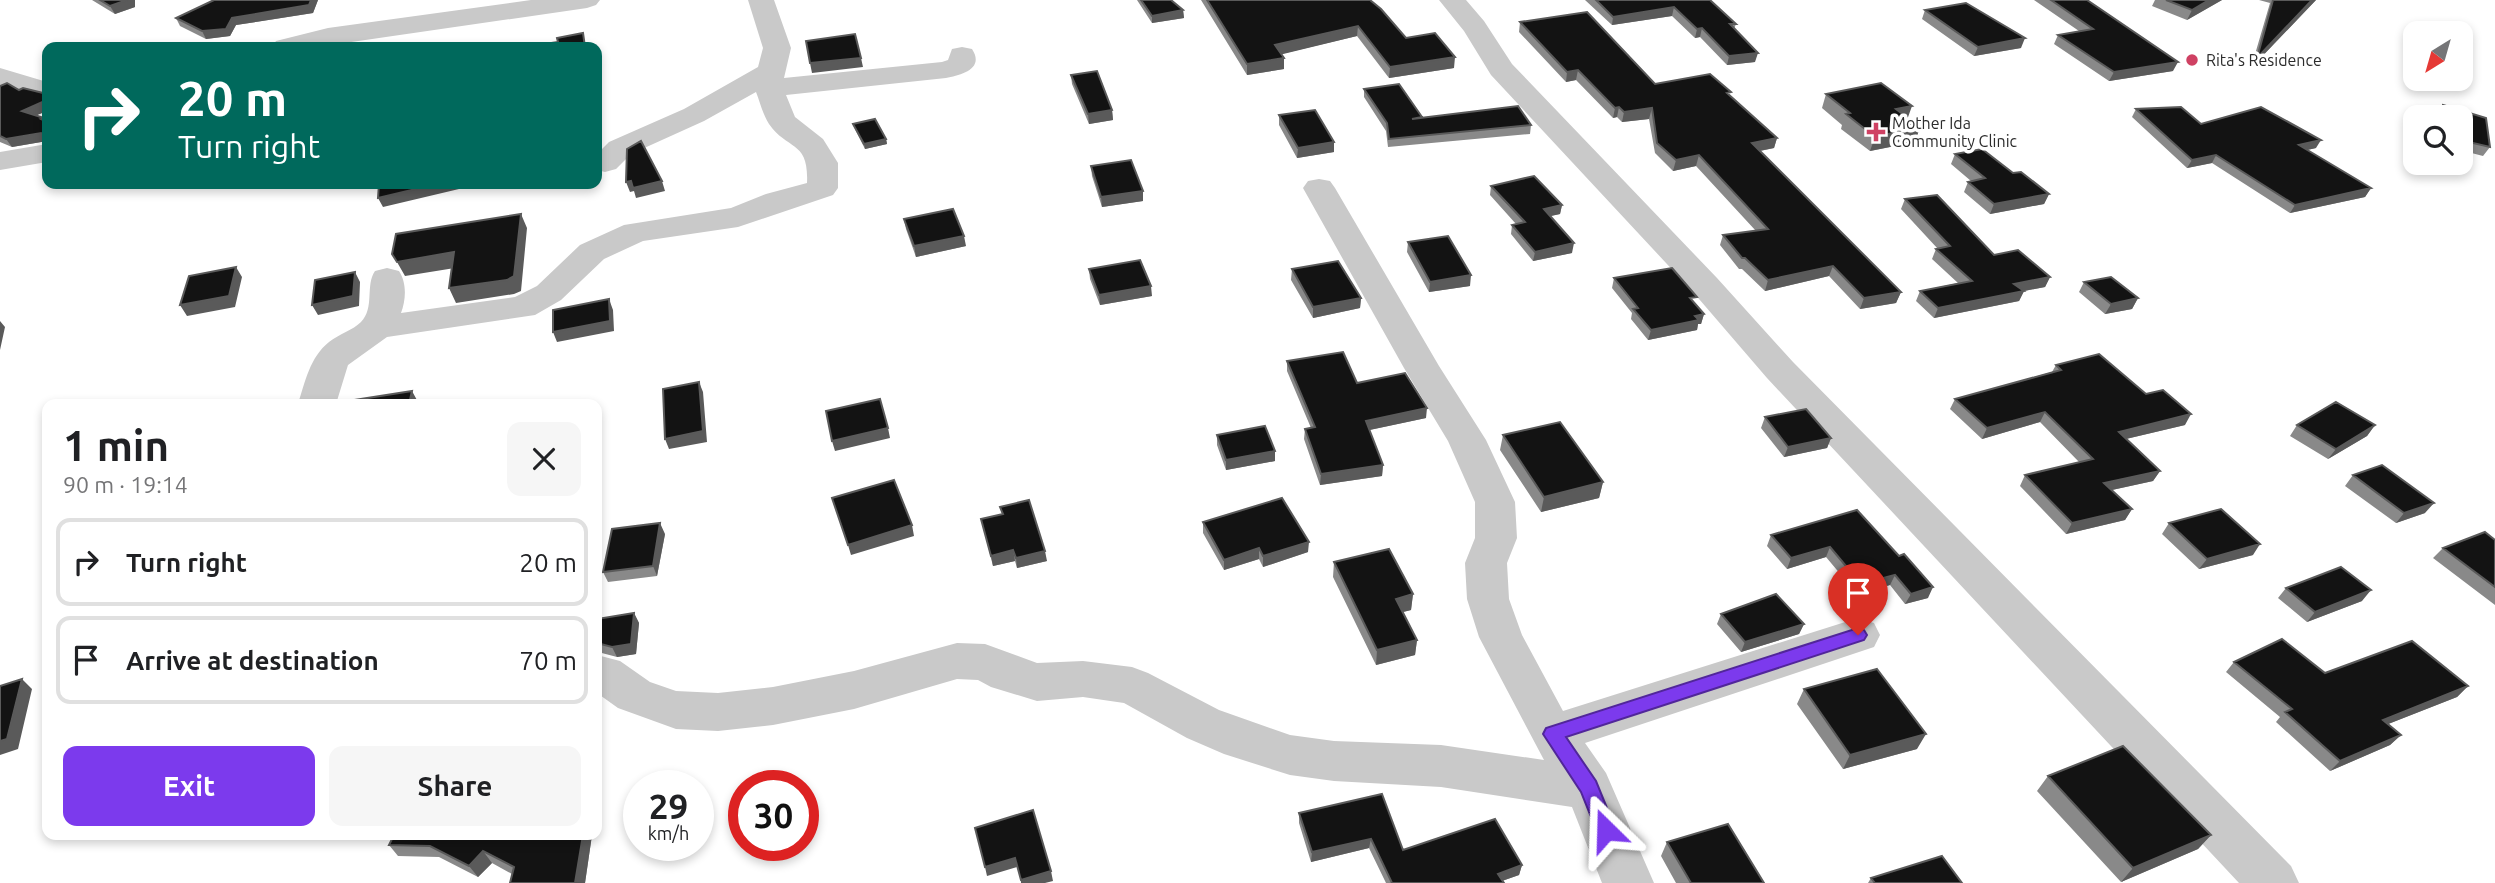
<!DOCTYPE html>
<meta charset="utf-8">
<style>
:root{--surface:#fff;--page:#f6f6f6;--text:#202124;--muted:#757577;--line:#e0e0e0;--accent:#7c3aed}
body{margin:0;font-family:Ubuntu,sans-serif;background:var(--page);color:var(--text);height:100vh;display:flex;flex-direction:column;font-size:26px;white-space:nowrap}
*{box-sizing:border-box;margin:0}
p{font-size:23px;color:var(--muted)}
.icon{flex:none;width:38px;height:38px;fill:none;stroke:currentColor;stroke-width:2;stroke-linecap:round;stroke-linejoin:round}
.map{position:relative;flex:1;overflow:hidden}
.side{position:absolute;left:42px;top:399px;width:560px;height:441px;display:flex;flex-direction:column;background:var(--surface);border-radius:14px;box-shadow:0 4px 10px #0003}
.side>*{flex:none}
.hud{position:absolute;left:42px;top:42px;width:560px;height:147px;border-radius:14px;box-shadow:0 4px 10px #0003;background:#00695c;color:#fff;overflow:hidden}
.needle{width:46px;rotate:217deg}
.tools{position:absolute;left:2403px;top:21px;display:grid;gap:14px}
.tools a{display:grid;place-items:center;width:70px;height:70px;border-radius:14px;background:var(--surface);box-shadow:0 4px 10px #0003;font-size:35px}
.speed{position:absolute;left:623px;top:770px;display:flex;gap:14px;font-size:35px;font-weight:700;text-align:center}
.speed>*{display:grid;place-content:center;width:91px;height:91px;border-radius:50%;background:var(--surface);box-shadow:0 4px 10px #0003;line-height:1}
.speed small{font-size:18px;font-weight:400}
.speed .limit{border:10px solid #d22;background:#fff;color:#111}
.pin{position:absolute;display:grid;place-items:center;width:60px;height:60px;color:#fff;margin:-72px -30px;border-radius:50% 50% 50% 0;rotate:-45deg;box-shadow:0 0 7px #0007}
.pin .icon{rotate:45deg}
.me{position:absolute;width:77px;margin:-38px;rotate:338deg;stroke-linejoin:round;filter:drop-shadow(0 0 5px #0008)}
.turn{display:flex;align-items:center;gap:24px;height:147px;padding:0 21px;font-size:32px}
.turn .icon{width:91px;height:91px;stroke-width:2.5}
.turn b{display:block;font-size:49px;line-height:60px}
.round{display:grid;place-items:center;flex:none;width:74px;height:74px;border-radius:14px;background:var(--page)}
.summary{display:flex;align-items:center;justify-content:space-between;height:119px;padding:0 21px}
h1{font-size:42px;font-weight:700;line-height:52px}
.primary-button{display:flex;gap:14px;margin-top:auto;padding:14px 21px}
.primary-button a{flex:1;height:80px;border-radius:14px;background:var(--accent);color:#fff;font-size:28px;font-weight:700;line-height:80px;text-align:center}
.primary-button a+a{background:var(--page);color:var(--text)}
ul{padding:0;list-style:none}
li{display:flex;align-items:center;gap:21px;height:88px;margin:0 14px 10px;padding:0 7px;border:4px solid var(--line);border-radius:14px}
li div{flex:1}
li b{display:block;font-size:26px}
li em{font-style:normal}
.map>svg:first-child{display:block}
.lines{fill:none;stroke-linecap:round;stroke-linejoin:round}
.minor{fill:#c9c9c9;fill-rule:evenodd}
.wall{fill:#898989}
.shaded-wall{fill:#5a5a5a}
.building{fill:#131313;stroke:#5a5a5a;stroke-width:2}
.route{fill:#7c3aed;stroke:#51269a;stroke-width:2}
.poi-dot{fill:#cf4163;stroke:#fff;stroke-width:2.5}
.labels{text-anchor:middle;stroke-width:7;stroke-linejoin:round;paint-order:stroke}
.far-poi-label{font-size:16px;fill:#2c2c2c;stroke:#fff;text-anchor:start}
</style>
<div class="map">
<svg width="2495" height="883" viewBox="0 0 2495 883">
<rect width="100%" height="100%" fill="#fff"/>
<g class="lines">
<path class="minor" d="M531,0H600L596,5L587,8L317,47H272L276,41L328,28Z
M748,0H774L791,48L784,78L942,62L948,60L952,49L962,47L972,49C985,69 961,75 946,78L786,95L795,117L823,139L838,163V188L833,195L738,227L643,241L604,259L561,300L535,315L387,337L348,365L336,404H298C305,382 310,357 329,342C339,334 353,330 361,322C375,308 365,285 375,271L387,268L399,271C407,283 406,300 401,313L515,297L537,286L580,245L624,225L731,208L766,194L807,183C809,140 788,151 769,124C763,115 760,102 756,92L704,121L631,154L616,169L605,172L597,170V154L609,142L684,109L758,67L763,48Z
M1439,0H1466L1484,21L1512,64L1717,278L1793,362L2291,866L2299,883H2239L1767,378L1693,292L1491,75L1464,31Z
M0,68L47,82V99L0,85Z
M47,144V162L0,170V152Z
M1319,179L1330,181L1335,188L1439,366L1486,440L1515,502L1517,538L1507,563L1509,599L1522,635L1563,711L1858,618L1874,623L1880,635L1874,647L1585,743L1606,773L1654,883H1602L1572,807L1441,787L1334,781L1290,775L1224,754L1187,738L1124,703L1083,697L1037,701L991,687L978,680L957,679L854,709L773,725L718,731L676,729L618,708L597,693V655L620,661L650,682L676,691L718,693L773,687L854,671L957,643L985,644L1037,663L1083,661L1132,667L1148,673L1219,710L1290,735L1334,741L1441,745L1544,760L1479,637L1467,599L1465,563L1475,538V502L1448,441L1404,368L1303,188L1308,181Z"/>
</g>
<path class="wall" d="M92,0H135V7L115,14Z
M214,0H318L313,13L236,25L230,36L206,39L180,26L176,18Z
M1137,0H1171L1183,10L1184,18L1152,23Z
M1201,0H1370L1406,38L1454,68L1389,78L1357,36L1281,54L1284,58V69L1247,75Z
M1585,0H1710L1736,24L1734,29L1755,62L1727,65L1700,37L1695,38L1672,16L1612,25Z
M2034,0H2087L2173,71L2109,81L2054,44L2058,35L2079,31Z
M2155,0H2222L2187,20L2152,6Z
M2259,0H2316L2251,68L2270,3Z
M1925,10L2021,48L1974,56L1922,19Z
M1520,22L1655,84L1730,96L1777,138L1774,148L1760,151L1901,292L1896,303L1860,309L1829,276L1765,291L1742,269H1739L1720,245L1723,235L1756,231L1696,166L1673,171L1655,153L1649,119L1622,122L1617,117L1613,118L1576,80L1566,82L1519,32Z
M1071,75L1112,110L1113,120L1089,124L1072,84Z
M0,86L47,95V111L36,115L44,118L47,122V142V141L12,147L0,142Z
M1364,89L1422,117L1531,125L1530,134L1388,147L1386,131L1364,97Z
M1826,94L1908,118L1920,127L1915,142L1870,151L1841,129L1842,125L1822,108Z
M2443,105L2486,118L2490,147L2483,156L2460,150V117H2437V114Z
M2136,109L2316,148L2307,150L2371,188L2365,197L2290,213L2212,163L2187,168L2132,117Z
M1279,115L1334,142V152L1297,158L1279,125Z
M853,124L886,139L887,144L865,149L855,129Z
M1955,154L2013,173L2049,194L2044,204L1990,214L1964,192L1968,182L1971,181L1951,164Z
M1091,166L1143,201L1102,207L1092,176Z
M1491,186L1562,205L1560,214L1550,216L1572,253L1533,261L1511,234L1512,225L1516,224L1490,195Z
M1905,199L1994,255L2050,277L2045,287L2024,291L2019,301L1934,318L1916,301L1920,291L1958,283L1932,259L1936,249H1938L1901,209Z
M904,219L966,246L916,257L906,229Z
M1408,242L1470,286L1429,292L1407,252Z
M1089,269L1152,296L1100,305L1090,279Z
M1292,269L1361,298L1360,308L1313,318L1291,280Z
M1614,278L1695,303L1704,314L1701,324H1698L1697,330L1648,340L1631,319L1632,313L1612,288Z
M2084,282L2138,298L2132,309L2105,314L2079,292Z
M1287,361L1357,383L1426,418L1369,430L1383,465L1382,476L1320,485L1304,439L1305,429L1311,428L1287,371Z
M2056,365L2185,425L2126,439L2160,471L2153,481L2112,490L2132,509L2125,520L2066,534L2020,486L2025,475L2080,463L2040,422L1982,439L1950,409L1955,399L2052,372Z
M1765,417L1831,438L1827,448L1784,457L1761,428Z
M2297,425H2375L2367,436L2328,459L2290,436Z
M1217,435L1275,451V461L1226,470L1217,445Z
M1503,435L1603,482L1599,498L1541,512L1500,450Z
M2353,475L2425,513L2396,523L2345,486Z
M1000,507L1047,561L1017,568L1015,561L993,566L981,519L1002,514Z
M1857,510L1928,598L1905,604L1890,585L1857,594L1826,557L1787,569L1767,546L1771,535Z
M1203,522L1308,552L1263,567L1259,559L1224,570L1203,533Z
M2169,523L2253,555L2199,569L2162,534Z
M665,534L657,576L608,582L603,572Z
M2495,540V605L2433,558L2443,548Z
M1334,562L1413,594L1411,610L1403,612L1417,640L1415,655L1376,665L1333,577Z
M2286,588L2362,601L2307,622L2278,598Z
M634,613L639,623L636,654L617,657L598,652L597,653V619Z
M1721,614L1804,624L1799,634L1741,652L1717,624Z
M2234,662L2325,673L2468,686L2457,697L2388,724L2401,735L2390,745L2330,771L2276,722L2280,717L2226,672Z
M1804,689L1917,749L1843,769L1797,704Z
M2048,776L2211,835L2198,849L2121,882L2037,791Z
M1299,813L1403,850L1522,865L1519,875L1502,881L1504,883H1386L1369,848L1311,862L1299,823Z
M394,835H592L585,883L512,874L492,863L478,877L439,857L398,856L389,845Z
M1667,842L1764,883H1676L1661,856Z
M1871,878L1962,883H1868Z"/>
<path class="shaded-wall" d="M127,0H135V7L115,14L110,6Z
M311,0H318L313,13L236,25L230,36L206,39L202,31L232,18Z
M2209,0H2222L2187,20L2192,10Z
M2312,0H2316L2251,68L2257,58Z
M1674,7L1672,16L1612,25L1613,17Z
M1183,10L1184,18L1152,23V16Z
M1358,26L1357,36L1275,56V45Z
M1702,28L1700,37L1695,38L1697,29Z
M2025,38L2021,48L1974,56L1978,47Z
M1758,53L1755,62L1727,65L1729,56Z
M1455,57L1454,68L1389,78L1390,67Z
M861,58L863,67L812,73L810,63Z
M1284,58V69L1247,75V64Z
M2178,62L2173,71L2109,81L2114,72Z
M1578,70L1576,80L1566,82L1567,72Z
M47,100V111L28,119L22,111Z
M1912,106L1907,120L1896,109Z
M1619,107L1617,117L1613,118L1615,108Z
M1652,108L1649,119L1622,122L1624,112Z
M1112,110L1113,120L1089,124L1088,114Z
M1920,127L1915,142L1870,151L1875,137Z
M41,133L47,141L12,147L6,139Z
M1777,138L1774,148L1749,153L1752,143Z
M886,139L887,144L865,149L864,144Z
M2321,140L2316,148L2294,153L2299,145Z
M1334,142V152L1297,158L1298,148Z
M1699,155L1696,166L1673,171L1676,160Z
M2216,155L2212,163L2187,168L2192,160Z
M631,181H662L665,191L636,198L634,191L630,192L626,182Z
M437,184H458L459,189L383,207L378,198Z
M2371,188L2365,197L2290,213L2295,205Z
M1143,191V201L1102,207L1101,197Z
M2049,194L2044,204L1990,214L1994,204Z
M1562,205L1560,214L1542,218L1544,209Z
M521,214L527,228L521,291L514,294L456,303L449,288Z
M964,236L966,246L916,257L914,246Z
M1574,243L1572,253L1533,261L1535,252Z
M454,252L461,267L405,276L397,262Z
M1833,266L1829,276L1765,291L1768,280Z
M236,267L242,277L235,307L187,316L180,305Z
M355,272L360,282L359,306L318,315L312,305Z
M1471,275L1470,286L1429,292L1430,282Z
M2050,277L2045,287L2024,291L2019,301L1934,318L1938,308L2014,284Z
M1151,286L1152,296L1100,305L1099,295Z
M1901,292L1896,303L1860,309L1864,298Z
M1361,298L1360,308L1313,318V307Z
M2138,298L2132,309L2105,314L2111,304Z
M609,299L613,310L614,331L557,342L553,332Z
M1704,314L1701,324H1698L1697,330L1648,340L1651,330Z
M0,321L5,327L0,350Z
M699,382L703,392L707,442L669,449L665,439Z
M412,391L418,402L417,404H409Z
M1427,408L1426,418L1365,431L1366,421Z
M2045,412L2040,422L1982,439L1987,428Z
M2191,414L2185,425L2113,442L2119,432Z
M2375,425L2367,436L2328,459L2336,449Z
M888,428L890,438L835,451L832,441Z
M1831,438L1827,448L1784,457L1788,447Z
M1275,451V461L1226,470V460Z
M1383,465L1382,476L1320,485L1321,474Z
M2160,471L2153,481L2098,493L2104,483Z
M1603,482L1599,498L1541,512L1544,497Z
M2434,503L2425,513L2396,523L2404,513Z
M2132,509L2125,520L2066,534L2072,523Z
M660,523L665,534L657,576L653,566Z
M912,525L914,536L851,555L848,545Z
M1309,542L1308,552L1263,567V556Z
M2260,544L2253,555L2199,569L2207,559Z
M1830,547L1826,557L1787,569L1791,558Z
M1259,548V559L1224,570V560Z
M1013,550L1015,561L993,566L991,556Z
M1045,551L1047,561L1017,568L1016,558Z
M1895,575L1890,585L1857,594L1861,584Z
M1933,587L1928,598L1905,604L1911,594Z
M2371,590L2362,601L2307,622L2315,612Z
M1413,594L1411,610L1395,614L1396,599Z
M634,613L639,623L636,654L617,657L612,647Z
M1804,624L1799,634L1741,652L1745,642Z
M1417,640L1415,655L1376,665L1377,650Z
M22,679L32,689L18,749L0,755V741Z
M2468,686L2457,697L2373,730L2383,720Z
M1926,734L1917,749L1843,769L1850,755Z
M2401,735L2390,745L2330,771L2340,761Z
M583,835H592L585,883H575Z
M2211,835L2198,849L2121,882L2133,868Z
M1371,839L1369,848L1311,862L1312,852Z
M483,851L492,863L478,877L469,866Z
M1015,858L1017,867L987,876L985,867Z
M1522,865L1519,875L1496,883L1498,874Z
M1051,871L1053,881L1045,883H1021V880Z"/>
<path class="building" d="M100,0H127L110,6Z
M214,0H311L309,5L232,18L226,29L202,31L176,18Z
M1141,0H1171L1183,10L1152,16Z
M1207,0H1370L1381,9L1406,38L1435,33L1455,57L1390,67L1358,26L1275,45L1284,58L1247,64Z
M1596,0H1710L1736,24H1730L1758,53L1729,56L1702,28L1697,29L1674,7L1613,17Z
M2051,0H2087L2178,62L2114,72L2058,35L2093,29Z
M2166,0H2209L2192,10Z
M2273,0H2312L2257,58Z
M1966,3L2025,38L1978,47L1925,10Z
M1587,12L1655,84L1710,74L1731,92L1727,93L1777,138L1752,143L1901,292L1864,298L1833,266L1768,280L1745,258H1742L1723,235L1768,229L1699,155L1676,160L1657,143L1652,108L1624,112L1619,107L1615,108L1578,70L1567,72L1520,22Z
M583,33L585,47H524L558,42L557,38Z
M855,34L861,58L810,63L806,41Z
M1097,71L1112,110L1088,114L1071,75Z
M7,83L19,90L23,88L43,93L47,95V100L22,111L44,118L41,119L47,122V136L44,138L41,133L6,139L0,136V86Z
M1881,83L1912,106L1896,109L1920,127L1875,137L1846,114L1850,113L1826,94Z
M1399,84L1422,117L1412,119L1518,106L1531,125L1389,139L1387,123L1364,89Z
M2443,105L2486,118L2490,147L2460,140V117H2442Z
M2181,107L2201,124L2261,107L2321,140L2299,145L2371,188L2295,205L2216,155L2192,160L2136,109Z
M1315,110L1334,142L1298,148L1279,115Z
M875,119L886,139L864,144L853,124Z
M641,141L662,181L633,188L631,181L626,182L627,149Z
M1982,149L2013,173L2021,172L2049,194L1994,204L1968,182L1985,178L1955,154Z
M1131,160L1143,191L1101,197L1091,166Z
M1534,176L1562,205L1544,209L1574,243L1535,252L1512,225L1525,222L1491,186Z
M379,184H437L378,198Z
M1937,195L1994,255L2018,250L2050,277L2014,284L2024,291L1938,308L1920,291L1972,281L1936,249L1950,246L1905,199Z
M953,209L964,236L914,246L904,219Z
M521,214L514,276L507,280L449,288L454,252L397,262L392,254L396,234Z
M1448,236L1471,275L1430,282L1408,242Z
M1140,260L1151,286L1099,295L1089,269Z
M1338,261L1361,298L1313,307L1292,269Z
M236,267L229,296L180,305L189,276Z
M1672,268L1697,297L1690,298L1704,314L1695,316L1699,320L1651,330L1633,309L1638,308L1614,278Z
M355,272L353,296L312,305L315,280Z
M2111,277L2138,298L2111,304L2084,282Z
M609,299L610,321L553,332V310Z
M1343,352L1357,383L1405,373L1427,408L1366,421L1383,465L1321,474L1305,429L1315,427L1287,361Z
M2099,354L2146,394L2163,390L2191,414L2119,432L2160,471L2104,483L2132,509L2072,523L2025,475L2093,459L2045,412L1987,428L1955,399L2061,370L2056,365Z
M699,382L703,431L665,439L663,389Z
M412,391L409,404H354L355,400Z
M880,399L888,428L832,441L826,411Z
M2336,402L2375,425L2336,449L2297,425Z
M1806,409L1831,438L1788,447L1765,417Z
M1560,422L1603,482L1544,497L1503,435Z
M1265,426L1275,451L1226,460L1217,435Z
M2382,465L2434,503L2404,513L2353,475Z
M894,480L912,525L848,545L832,498Z
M1282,498L1309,542L1263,556L1259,548L1224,560L1203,522Z
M1029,500L1045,551L1016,558L1013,550L991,556L981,519L1003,514L1000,507Z
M2221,509L2260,544L2207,559L2169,523Z
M1857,510L1899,556L1904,554L1933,587L1911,594L1895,575L1861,584L1830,547L1791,558L1771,535Z
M660,523L653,566L603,572L612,529Z
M2485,532L2495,540V587L2443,548Z
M1389,549L1413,594L1396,599L1417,640L1377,650L1334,562Z
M2341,567L2371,590L2315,612L2286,588Z
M1776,594L1804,624L1745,642L1721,614Z
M634,613L631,644L612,647L597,643V619Z
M2282,639L2325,673L2412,641L2468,686L2383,720L2401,735L2340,761L2285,712L2292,709L2234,662Z
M1877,669L1926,734L1850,755L1804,689Z
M22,679L7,739L0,741V686Z
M2123,746L2211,835L2133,868L2048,776Z
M1382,794L1403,850L1495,819L1522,865L1498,874L1504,883H1392L1371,839L1312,852L1299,813Z
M1033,810L1051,871L1021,880L1015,858L985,867L975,828Z
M1728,824L1764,883H1691L1667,842Z
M394,835H583L575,883H510L514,867L483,851L469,866L430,846L389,845Z
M1942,856L1962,883H1875L1871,878Z"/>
<path class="route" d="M1858,628L1864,630L1867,635L1864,640L1566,737L1596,781L1616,830L1613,837L1606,839L1599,837L1581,792L1543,734L1546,728Z"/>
<g class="poi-dot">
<circle cx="2192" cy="60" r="7"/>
<path d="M1872.5 121.5h7v7h7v7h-7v7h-7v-7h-7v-7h7z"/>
</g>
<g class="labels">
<g class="far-poi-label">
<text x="2206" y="66">Rita's Residence</text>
<text x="1892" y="129">Mother Ida<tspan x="1892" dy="18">Community Clinic</tspan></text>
</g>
</g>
</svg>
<div class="tools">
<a><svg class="needle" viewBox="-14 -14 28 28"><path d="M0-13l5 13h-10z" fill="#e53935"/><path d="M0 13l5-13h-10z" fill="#757577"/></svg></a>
<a><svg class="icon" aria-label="search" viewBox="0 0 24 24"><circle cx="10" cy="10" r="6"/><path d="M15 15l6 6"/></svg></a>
</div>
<div class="speed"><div>29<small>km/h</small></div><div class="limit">30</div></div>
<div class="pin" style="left:1858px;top:635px;background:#d93025"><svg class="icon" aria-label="arrive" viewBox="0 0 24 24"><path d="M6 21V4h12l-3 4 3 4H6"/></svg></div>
<svg class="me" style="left:1606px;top:830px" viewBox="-20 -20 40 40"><path d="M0-17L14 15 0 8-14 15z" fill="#7c3aed" stroke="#fff" stroke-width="4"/></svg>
<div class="hud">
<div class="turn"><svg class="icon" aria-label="right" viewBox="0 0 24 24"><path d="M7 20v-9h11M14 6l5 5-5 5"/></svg><div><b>20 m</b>Turn right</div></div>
</div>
<section class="side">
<div class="summary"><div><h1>1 min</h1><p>90 m · 19:14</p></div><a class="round"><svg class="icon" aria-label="close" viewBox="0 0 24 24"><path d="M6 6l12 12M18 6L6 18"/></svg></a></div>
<ul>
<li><svg class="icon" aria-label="right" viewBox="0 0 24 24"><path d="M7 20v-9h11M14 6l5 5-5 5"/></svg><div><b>Turn right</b></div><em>20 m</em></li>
<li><svg class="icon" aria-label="arrive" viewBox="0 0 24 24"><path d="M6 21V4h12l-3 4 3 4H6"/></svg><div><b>Arrive at destination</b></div><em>70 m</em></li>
</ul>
<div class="primary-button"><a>Exit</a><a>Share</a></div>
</section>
</div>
